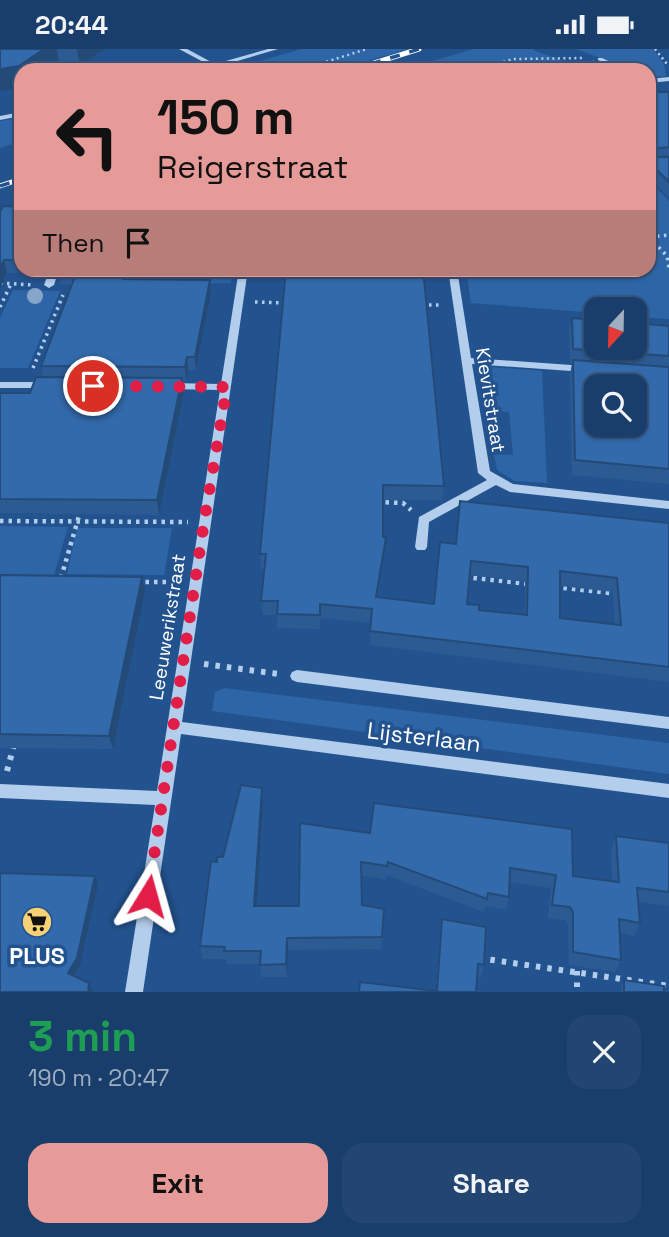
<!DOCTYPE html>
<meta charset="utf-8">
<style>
:root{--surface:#1a3e6b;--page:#234571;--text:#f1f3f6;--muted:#9faec1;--line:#38577e;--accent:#e69b98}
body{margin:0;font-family:"Space Grotesk",sans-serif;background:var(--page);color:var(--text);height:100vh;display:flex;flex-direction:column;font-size:26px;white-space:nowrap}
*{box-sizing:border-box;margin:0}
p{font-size:23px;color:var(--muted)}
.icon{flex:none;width:38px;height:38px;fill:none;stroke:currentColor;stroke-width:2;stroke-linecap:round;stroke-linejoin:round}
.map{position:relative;height:943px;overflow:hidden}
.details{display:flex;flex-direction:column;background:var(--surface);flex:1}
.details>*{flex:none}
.guide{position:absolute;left:14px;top:14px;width:642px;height:214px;border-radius:21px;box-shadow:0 2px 5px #0004,0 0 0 2px var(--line);background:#e69b98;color:#111;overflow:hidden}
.needle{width:46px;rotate:202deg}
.buttons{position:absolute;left:584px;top:248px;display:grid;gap:14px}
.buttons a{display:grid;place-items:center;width:63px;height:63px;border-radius:14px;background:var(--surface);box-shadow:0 2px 5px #0004,0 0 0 2px var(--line);font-size:35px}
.pin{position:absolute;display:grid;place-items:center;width:60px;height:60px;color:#fff;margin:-30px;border:4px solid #fff;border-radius:50%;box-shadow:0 2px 7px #0007}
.me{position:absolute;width:77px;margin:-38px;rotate:8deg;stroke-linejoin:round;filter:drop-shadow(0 0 5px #0008)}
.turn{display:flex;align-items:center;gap:24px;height:147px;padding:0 28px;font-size:32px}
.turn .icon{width:91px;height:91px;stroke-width:2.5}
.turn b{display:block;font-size:49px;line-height:60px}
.then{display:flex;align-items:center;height:66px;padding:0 28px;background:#0003;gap:14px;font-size:26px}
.round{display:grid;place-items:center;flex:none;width:74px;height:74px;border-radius:21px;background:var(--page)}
.head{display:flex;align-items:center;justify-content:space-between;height:119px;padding:0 28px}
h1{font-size:42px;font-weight:700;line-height:52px;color:#1e9e55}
.action{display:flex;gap:14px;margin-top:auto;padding:14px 28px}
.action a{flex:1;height:80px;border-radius:21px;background:var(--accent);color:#111;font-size:28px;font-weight:700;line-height:80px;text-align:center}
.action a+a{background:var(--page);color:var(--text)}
.status{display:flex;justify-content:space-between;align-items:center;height:49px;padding:0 35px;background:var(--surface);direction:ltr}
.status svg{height:19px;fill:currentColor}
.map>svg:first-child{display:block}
.green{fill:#2d65a7}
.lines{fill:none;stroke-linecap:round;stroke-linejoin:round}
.path-far3{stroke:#b3cdec;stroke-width:2.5;stroke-dasharray:2 3.5;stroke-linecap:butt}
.path-far2{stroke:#b3cdec;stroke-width:3.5;stroke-dasharray:2.5 4.5;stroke-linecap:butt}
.path-far1{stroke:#b3cdec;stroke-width:4.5;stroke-dasharray:3.5 5;stroke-linecap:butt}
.path{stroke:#b3cdec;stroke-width:6;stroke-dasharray:4.5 7;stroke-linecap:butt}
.minor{fill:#b3cdec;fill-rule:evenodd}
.rail-casing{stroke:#fff;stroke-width:5}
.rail{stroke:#23538f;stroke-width:3.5;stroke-dasharray:10;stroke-linecap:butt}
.tree{fill:#87a4c9}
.wall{fill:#2c5b94;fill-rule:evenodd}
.shaded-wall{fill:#244a78}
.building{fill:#336aac;stroke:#244a78;stroke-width:2;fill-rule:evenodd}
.route{stroke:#e11d48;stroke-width:12;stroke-dasharray:0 21.6}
.labels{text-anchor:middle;stroke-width:7;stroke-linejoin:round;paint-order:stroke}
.street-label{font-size:19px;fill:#fff;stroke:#23538f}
.near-street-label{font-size:23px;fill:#fff;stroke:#23538f}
.near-poi-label{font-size:23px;font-weight:bold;fill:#fff;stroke:#23538f}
</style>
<div class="status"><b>20:44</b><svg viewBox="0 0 49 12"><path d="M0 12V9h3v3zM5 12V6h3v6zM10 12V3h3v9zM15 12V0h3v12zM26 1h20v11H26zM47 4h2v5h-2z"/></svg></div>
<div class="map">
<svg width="669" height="943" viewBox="0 0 669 943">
<rect width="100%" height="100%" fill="#23538f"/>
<path class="green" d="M301,0H408L338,21H229Z
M473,0H534L533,1L577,17L593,11L615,21H403Z
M576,0H653L664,15L666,27L649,29V21H633Z
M21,69V92L0,99V72Z
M649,131L669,152V270L635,268V261H597V264L471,254L466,221L649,220V192L654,195L660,194L649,182Z
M154,221H233L231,234L153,235L150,232Z
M13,241L60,242L28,319H0V269Z
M491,318L542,322L547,434L515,432L497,421L494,405L513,406L509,363L485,361L482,323Z
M0,477L68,478L54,526L0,525Z
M77,479H172L164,526L67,525Z
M224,639L669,694V725L212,662L215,643Z"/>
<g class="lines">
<path class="path-far3" d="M655,0L667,15
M300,21L367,0
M477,21L513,10L585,9"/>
<path class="path-far2" d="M649,188L667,207L669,219
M650,188L669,186
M145,233L148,220
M0,234L34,236
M255,253L288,254
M422,256H442
M0,258L11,235
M33,319L63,246"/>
<path class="path-far1" d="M377,453L403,454L411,461
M0,472L188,473
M465,528L529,535
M61,529L81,460
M137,533H178
M555,538L619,545"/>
<path class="path" d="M204,615L279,625
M7,722L14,696
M479,909L669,937
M577,922V943"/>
<path class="minor" d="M179,0H187L215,15L268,0H278L207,21H197L209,16Z
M598,9H602L627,21H619L598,11Z
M669,28V32L649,34V30Z
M21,63V67L0,71V67Z
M50,220H59L54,236L49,239L44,236Z
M239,220H248L182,673L669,735V749L181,685L143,943H125L155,756L0,749V735L157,742L220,341L168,340L163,337L168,334L221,335Z
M448,220H457L471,309L585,317L590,320L585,323L472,315L490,422L513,435L669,452V460L510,443L496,436L429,473L427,498L425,501H417L415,498L419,468L487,431L478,424Z
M0,333H48L53,336L48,339H0Z
M297,621L669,668V680L297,633L292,631L290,627L292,623Z"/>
<g class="rail-casing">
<path id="rail" d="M352,21L419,0
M0,137L21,130"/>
</g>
<use href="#rail" class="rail"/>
</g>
<circle class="tree" cx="35" cy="247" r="8"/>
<path class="wall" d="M0,0H105L80,17L59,14L49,21H21V39L0,42Z
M649,43H669V149L649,128Z
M21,158V220H47L46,224H7L0,239V163Z
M57,220H132L129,230L211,244L196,321H188L186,332H183L184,343L159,466L0,464V344H30L43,328L41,317L72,235H60Z
M286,220L444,437L442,451H383V488L385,502L378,549L434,555L456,495L669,474V633L370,596L371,574L320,569V580L277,579V566H263L261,552L265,520H261L260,505ZM470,526L525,533V566L479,561L467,555ZM560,537L613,543L615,575L560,569Z
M572,269L669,277V435L572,426L570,325L572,314H570L569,283Z
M0,526L145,542L113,700L0,699Z
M263,753L256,857H299L300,774L573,827L612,832L611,800L616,787L669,794V857L638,853L640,874L634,887L620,884L621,911L615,923L569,916L568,876L565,871L548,869L551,839L510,833L509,848L506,861L486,857L484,863L386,826V831L362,826V856L384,860L381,900L288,901L287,928H261L260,915H227L226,910H203L200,897L217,813L223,808Z
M442,870L484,916L481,928H477L436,942L440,883Z
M624,931L664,943H621V938Z"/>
<path class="shaded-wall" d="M44,0H57L59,14L49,21H21V39L0,42V20Z
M77,0H105L80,17Z
M4,211L7,224L0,239V219Z
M126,220H132L125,243L123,230Z
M210,231L211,244L196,321L195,308Z
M187,308L188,321L186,332L185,318Z
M182,329L184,343L159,466L157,451Z
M386,488L385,502L375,563L376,548Z
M142,528L145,542L113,700L109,687Z
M262,739L263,753L256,870L254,857Z
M95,827L98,835L80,916L71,931L68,924Z
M287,889L288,901L287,928L286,915Z
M89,934L92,941V943H88Z"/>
<path class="building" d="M0,0H44L19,17L0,20Z
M649,43H669V98L650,100L652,108H669V133L649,113Z
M3,157L21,158V211H4L0,219V163Z
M57,220H126L123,230L210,231L195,308H187L185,318L41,317L77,222H57Z
M286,220H423L444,437L383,436V488H386L376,548L434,555L440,493L456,495L460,452L669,474V618L370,582L372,560L320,555V566L277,565L278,552H261L266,505H260ZM471,512L528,518L527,566L479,561V556L467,555ZM560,522L617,529L621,576L560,569Z
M572,269L597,271V299H635V274L669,277V307L573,300Z
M573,311L669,318V420L575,411ZM597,338H635V376H597Z
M36,328L182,329L157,451L0,450V344H30Z
M0,526L142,528L109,687L0,685Z
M241,736L262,739L254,857H299L300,774L370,784L374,754L572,780L573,827L619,833L616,787L669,794V843L637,839L640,874L619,870L621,911L573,903V863L570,858L552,856L556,826L510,819L509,848L488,844L487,850L388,813L387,817L361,813L362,856L384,860L382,888L287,889L286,915L260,916L261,902H224L225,898L200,897L211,812L217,813V808H223Z
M0,824L95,827L77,909L68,924L89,934L88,943H0Z
M442,870L486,878L484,916L478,915L476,943H359L360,933L437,942Z
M624,931L664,937V943H624Z"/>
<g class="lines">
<path class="route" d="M93,337L227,338L204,473L148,847"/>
</g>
<defs>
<g id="supermarket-disc" transform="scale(1.575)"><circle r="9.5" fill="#f7d176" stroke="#23538f"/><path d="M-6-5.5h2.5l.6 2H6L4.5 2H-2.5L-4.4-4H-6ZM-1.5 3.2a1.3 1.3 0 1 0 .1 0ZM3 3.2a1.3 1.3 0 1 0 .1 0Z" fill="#111"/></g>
</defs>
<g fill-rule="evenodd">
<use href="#supermarket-disc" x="37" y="873"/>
</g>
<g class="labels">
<g class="street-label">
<text transform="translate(491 351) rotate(81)" y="7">Kievitstraat</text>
<text transform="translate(167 578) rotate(-81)" y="7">Leeuwerikstraat</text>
</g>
<g class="near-street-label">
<text transform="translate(424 688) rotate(7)" y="8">Lijsterlaan</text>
</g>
<g class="near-poi-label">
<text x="37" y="915">PLUS</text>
</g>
</g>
</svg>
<div class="buttons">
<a><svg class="needle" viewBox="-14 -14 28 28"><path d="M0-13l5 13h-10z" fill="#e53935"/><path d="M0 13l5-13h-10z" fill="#9faec1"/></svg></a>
<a><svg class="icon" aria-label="search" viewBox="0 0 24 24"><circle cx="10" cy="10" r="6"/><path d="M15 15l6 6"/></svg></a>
</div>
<div class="pin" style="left:93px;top:337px;background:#d93025"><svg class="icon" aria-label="arrive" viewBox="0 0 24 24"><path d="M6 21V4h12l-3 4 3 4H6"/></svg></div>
<svg class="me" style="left:148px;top:847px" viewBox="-20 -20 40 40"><path d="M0-17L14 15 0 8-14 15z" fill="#e11d48" stroke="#fff" stroke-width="4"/></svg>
<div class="guide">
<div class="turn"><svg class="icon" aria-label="left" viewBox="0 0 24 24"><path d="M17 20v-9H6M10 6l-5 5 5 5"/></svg><div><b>150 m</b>Reigerstraat</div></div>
<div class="then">Then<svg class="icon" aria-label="arrive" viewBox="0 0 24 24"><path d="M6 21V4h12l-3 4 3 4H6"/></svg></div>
</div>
</div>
<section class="details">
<div class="head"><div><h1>3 min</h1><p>190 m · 20:47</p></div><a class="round"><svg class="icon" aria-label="close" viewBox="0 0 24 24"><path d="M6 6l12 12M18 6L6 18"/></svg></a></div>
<div class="action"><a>Exit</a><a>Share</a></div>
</section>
